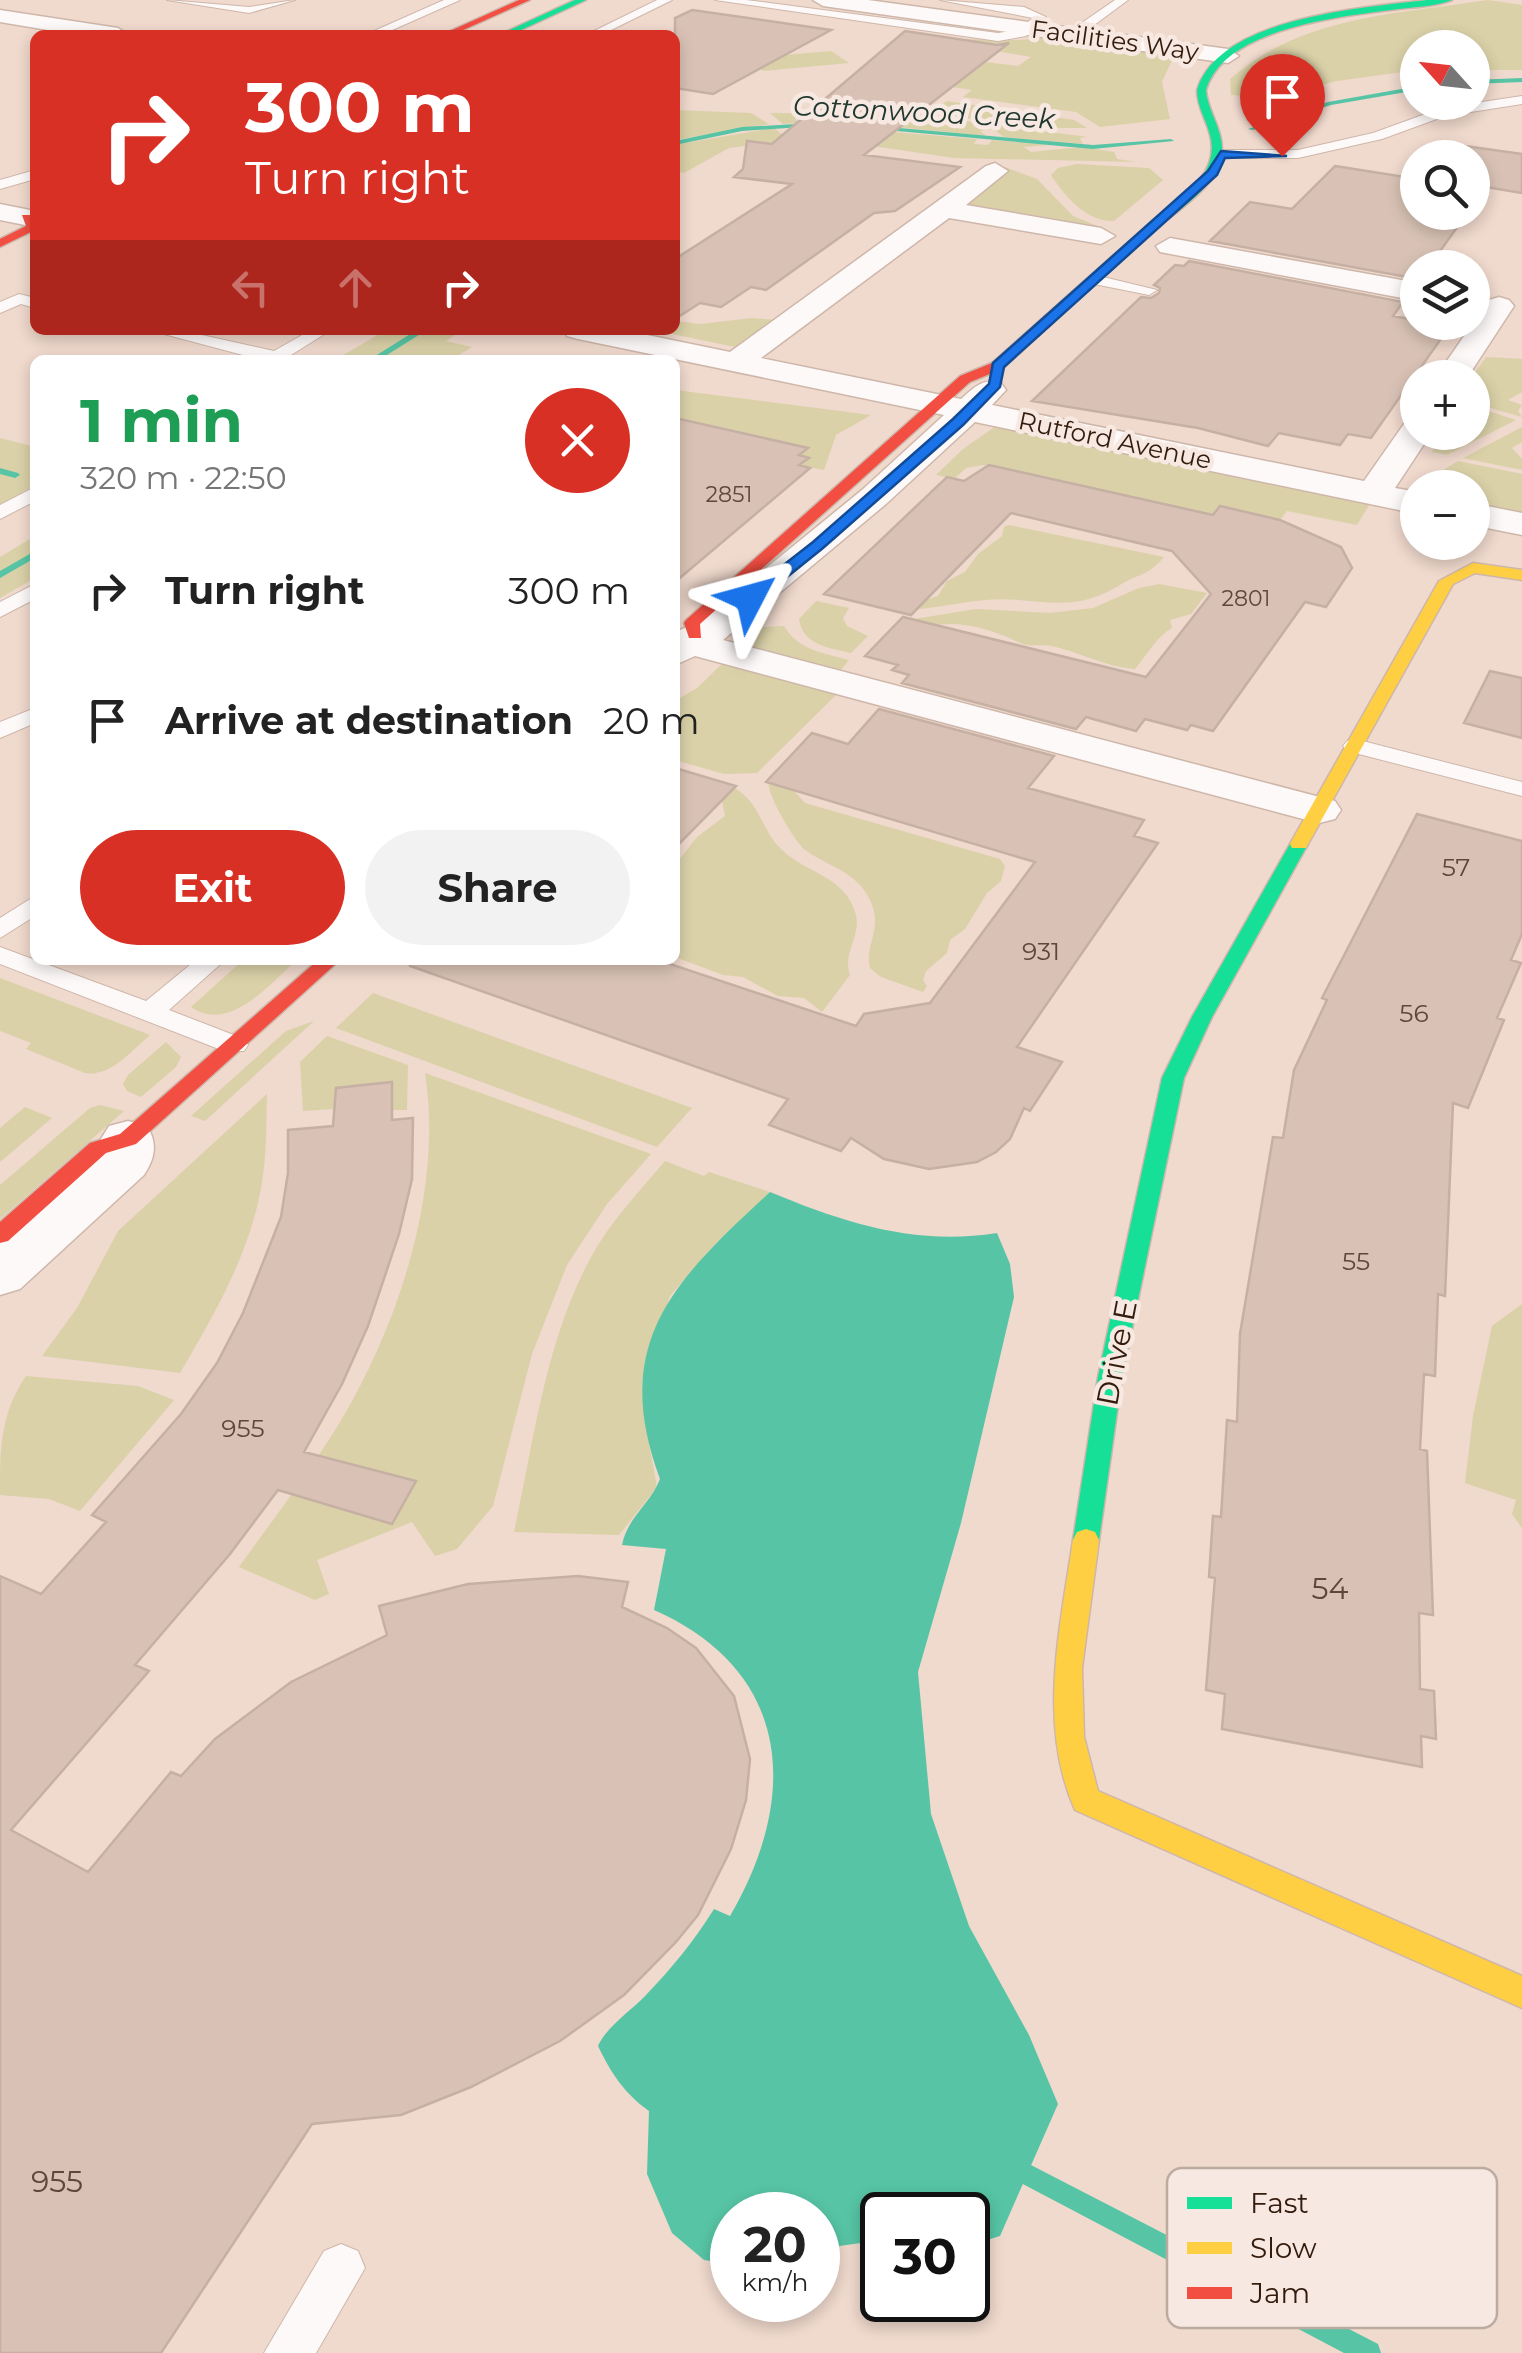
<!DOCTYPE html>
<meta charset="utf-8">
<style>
:root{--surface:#fff;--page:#f2f2f2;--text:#222;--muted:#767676;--accent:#d93025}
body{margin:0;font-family:Montserrat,sans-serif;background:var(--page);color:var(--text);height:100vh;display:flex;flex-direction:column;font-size:38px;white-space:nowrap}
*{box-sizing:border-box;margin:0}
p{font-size:32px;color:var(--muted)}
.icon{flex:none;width:55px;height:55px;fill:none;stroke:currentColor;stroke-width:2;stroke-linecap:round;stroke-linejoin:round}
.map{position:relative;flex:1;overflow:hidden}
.panel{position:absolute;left:30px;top:355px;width:650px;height:610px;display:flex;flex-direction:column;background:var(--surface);border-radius:15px;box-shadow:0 5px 15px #0003}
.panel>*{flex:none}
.guide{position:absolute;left:30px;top:30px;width:650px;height:305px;border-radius:15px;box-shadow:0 5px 15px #0003;background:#d93025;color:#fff;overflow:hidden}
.needle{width:65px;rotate:297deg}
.fabs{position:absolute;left:1400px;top:30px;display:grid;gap:20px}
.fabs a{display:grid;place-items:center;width:90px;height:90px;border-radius:50%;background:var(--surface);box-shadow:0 5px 15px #0003;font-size:50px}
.speed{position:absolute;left:710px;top:2192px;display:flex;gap:20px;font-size:50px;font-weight:700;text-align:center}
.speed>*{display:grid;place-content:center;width:130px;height:130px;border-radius:50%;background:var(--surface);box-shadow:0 5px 15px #0003;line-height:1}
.speed small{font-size:25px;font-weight:400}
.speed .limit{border:5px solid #111;border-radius:15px;background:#fff;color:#111}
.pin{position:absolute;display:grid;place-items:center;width:85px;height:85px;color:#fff;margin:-102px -42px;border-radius:50% 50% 50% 0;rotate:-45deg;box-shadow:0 0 10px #0007}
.pin .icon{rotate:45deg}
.me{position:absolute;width:110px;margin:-55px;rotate:51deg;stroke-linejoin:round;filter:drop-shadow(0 0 8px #0008)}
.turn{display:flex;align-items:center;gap:35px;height:210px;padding:0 50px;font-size:45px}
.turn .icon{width:130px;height:130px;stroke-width:2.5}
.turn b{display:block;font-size:70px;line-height:85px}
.lanes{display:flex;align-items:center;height:95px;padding:0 50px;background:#0003;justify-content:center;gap:50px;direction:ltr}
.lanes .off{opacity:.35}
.round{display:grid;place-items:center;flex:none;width:105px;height:105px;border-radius:52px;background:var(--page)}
.head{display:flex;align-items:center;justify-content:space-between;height:170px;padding:0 50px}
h1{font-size:60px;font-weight:700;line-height:75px;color:#1e9e55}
.button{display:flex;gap:20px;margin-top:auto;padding:20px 50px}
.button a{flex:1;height:115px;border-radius:60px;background:var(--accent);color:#fff;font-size:40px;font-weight:700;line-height:115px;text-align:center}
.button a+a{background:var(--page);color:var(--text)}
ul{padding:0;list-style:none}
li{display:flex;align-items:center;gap:30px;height:130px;padding:0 50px}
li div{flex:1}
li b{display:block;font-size:38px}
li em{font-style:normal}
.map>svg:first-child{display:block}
.green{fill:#dad1a8}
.water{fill:#57c5a5}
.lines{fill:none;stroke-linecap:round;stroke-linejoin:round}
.stream{fill:#57c5a5;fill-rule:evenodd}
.building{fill:#d9c2b5;stroke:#c6b0a4;stroke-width:2.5}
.lane-casing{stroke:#ceb7aa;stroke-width:2}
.street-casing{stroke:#ceb7aa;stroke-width:3}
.fast-casing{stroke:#ceb7aa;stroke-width:3}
.slow-casing{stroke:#ceb7aa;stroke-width:3}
.jam-casing{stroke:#ceb7aa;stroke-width:3}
.lane{fill:#fdf9f8;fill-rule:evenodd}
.street{fill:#fdf9f8;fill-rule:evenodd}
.fast{fill:#16e098;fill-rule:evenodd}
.slow{fill:#ffcf43;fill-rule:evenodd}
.jam{fill:#f24e42;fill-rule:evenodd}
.route{fill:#1a73e8;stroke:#114b97;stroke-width:2.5}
.labels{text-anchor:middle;stroke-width:9;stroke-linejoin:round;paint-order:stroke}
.far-number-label{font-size:22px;fill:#5f483a}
.far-street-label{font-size:25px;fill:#331b0d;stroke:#f7e9e1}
.number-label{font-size:25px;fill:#5f483a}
.far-water-label{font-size:28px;font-style:italic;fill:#20382f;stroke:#f7e9e1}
.street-label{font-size:30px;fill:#331b0d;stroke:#f7e9e1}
.near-number-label{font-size:30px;fill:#5f483a}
.key{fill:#f7e9e1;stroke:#bcaba1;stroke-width:2.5}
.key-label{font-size:28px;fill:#331b0d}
</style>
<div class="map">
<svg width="1522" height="2353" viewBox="0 0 1522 2353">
<rect width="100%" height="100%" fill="#f0d9cd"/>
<path class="green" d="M1488,0L1522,5V70H1473L1472,48H1418L1417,70L1337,81L1271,98L1231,95L1230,79C1301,16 1397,14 1488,0Z
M1042,37L1164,55L1172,60L1162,82L1170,119L1100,127L1076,112L963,97L972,90L953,87L985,62L1018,66L1031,57L949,43C966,34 1015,45 1042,37Z
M831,51L849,63L763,71L749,58Z
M947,101L1074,120L1087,128H1024L932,112Z
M675,110L751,113L769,124L675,140Z
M770,113L918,115L1088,137L1080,138L1083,144L1004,137L993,129L980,131L986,136L808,118L795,119L799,123L783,124Z
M832,127L977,139L974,144L988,145L992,140L1049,145L1024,147L1031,152L1082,147L1114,152L1117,159L1137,162L954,158L805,136L791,128Z
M774,128L789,140L729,148L684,173L675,171V150L679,144Z
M1077,164L1149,168L1163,180L1114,221C1086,222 1065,196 1051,175L1058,168Z
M1005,167L1037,179L1073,216L1105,229L1102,231L969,206V202L1005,174L999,172Z
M752,318L775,320L735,347L653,330H675V321L701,324Z
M386,330H449L459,332L446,341L472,347L451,360H335Z
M1486,357L1522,359V392L1508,400L1522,405L1518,411L1522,417L1473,403L1472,377Z
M675,390L871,415L836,435L824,470L799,465L808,458L799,455L806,448L675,418Z
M1473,406L1516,420L1447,455L1432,452L1444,433L1472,432Z
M999,424L1371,502L1357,525L1287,511L1280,520L1212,516L983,465L966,468L954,479L936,475L963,449Z
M1522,427V442L1512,448L1522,459V470L1463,458Z
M0,438L35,447V485L0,505Z
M1458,461L1522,474V515L1473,505L1472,488H1418L1417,492L1413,488Z
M1009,525L1164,557C1145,578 1141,572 1120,585C1067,617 1038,595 985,600C940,604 909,617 864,605L871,598L920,602L938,596L947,581L965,572L978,554L1002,536L1004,527Z
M35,536V578L0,598V557Z
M1159,584L1207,593L1191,614L1170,620L1172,628C1157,636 1146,656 1135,669C1106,667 1079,652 1052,646C1042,644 1029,647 1020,643C984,625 938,613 902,639L885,635L902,621L976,609L1050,613L1093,608L1139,588Z
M816,601L849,608L843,618L847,626L868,636L851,653C830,648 802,645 799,619Z
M784,626C799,651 824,653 849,660L841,670L744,645L763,627Z
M724,662L838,693L757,773L724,774L675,760V701L697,688Z
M769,783L793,790L805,803L1000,859L1005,866L1001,881L987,893L965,929L950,940L947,953L926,971L923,980L927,986L923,992L881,977L870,968C864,944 884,929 870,900C856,870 827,867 804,849C794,840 766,793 769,783Z
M729,785C763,802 759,829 782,850C807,874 846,876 856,915C861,937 842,953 850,975L822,1012L804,998L778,996L743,977L723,975L675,957V865L697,837L725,816L722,800Z
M243,960H297C270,983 230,1034 191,1007Z
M0,978L150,1035C131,1051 111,1077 85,1073L26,1049L31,1043L0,1031Z
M373,993L692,1108L657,1147L336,1028Z
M314,1021L205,1121L191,1116L286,1031Z
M327,1036L408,1065L407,1110H392L391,1082L337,1088L334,1109L303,1111L300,1062Z
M166,1042L181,1057L176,1067L141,1097L127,1091L123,1084L128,1075Z
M425,1073L651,1154L607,1204L567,1265L532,1354L493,1506L457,1549L435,1556L412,1522L317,1560L329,1594L315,1600L239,1567C274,1518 312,1469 343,1417C401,1318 443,1187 425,1073Z
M267,1094C266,1125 267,1157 261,1188C249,1255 214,1315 180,1373L42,1356L77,1308L118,1231Z
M100,1105L124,1111L0,1219V1185L90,1108Z
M25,1107L52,1118L0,1162V1128Z
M665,1161L704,1176L709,1172L770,1192L712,1247L670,1296L642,1382L645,1422L657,1487L619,1535L514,1532C534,1440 545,1343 590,1259C609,1223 639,1192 665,1161Z
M1522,1304V1528L1512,1514L1516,1500L1465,1483L1473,1416L1492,1326Z
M26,1376L138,1386L174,1400L80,1511L49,1499L0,1495C0,1450 0,1414 26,1376Z"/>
<path class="water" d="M770,1192C845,1223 915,1246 997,1233L1010,1264L1014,1297L961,1523L918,1672L931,1814L969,1926L1029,2035L1058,2104L1000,2236L968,2246V2215H882V2240L818,2249V2215H732V2264L704,2260L672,2233L647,2174L649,2111C624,2093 611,2073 598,2046C607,2026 631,2011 646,1995C672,1968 694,1941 714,1909L730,1916C800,1796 792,1671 654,1610L666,1549L622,1545C628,1516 650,1505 660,1479C609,1342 675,1280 770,1192Z"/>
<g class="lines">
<path class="stream" d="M1522,78V82L1472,84V80Z
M1418,86V90L1331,105L1253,130L1248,129L1328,102Z
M814,123L816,126L742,131L675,145V141L742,127Z
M877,126L1093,145L1171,139L1174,141L1093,149L875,129Z
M415,331L422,333L379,360H369Z
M0,468L18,473L20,475L15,478L0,474Z
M35,551V558L0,578V571Z
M1027,2163L1378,2344L1381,2353H1344L1019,2182L1016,2174L1019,2166Z"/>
</g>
<path class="building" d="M692,10L831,30L713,94L675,88V18Z
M905,31L997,45L1009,43L864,155L960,167L895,211L874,213L766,290L751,287L721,307L700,303L675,319V259L792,184L734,177L743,169L747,141L772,144Z
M1465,146L1522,154V193L1486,187L1472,206V158H1455Z
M1335,166L1418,179V212H1468L1428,268H1418V279L1210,241L1250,202L1292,209Z
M1189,261L1403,302L1393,316L1450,326L1371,438L1348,434L1340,445L1279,433L1268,446L1198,428L1032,401L1141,297L1151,298L1159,293L1160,288L1154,285L1175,265L1184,266Z
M675,418L808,448L799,455L809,458L799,465L810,468L675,582Z
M989,465L1213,515L1220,506L1280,520L1341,547L1352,568L1326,607L1305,602L1213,731L1191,725L1187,730L1145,719L1136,731L1086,717L1076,729L902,683L909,675L892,670L898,665L865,656L903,617L1146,677L1211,594L1172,551L1011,513L911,615L824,594L947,477L964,481Z
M1490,671L1522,678V738L1464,723Z
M879,709L1054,756L1028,788L1144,820L1134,836L1158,843L1017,1047L1062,1062L1030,1111L1024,1108L1010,1139L996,1152L977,1162L929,1169L884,1159L851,1138L841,1151L769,1125L788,1099L410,966L411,960H658L856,1026L864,1014L930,1003L1035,862L766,782L812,733L848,744Z
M675,768L736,786L675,848Z
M1417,814L1522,841V934L1511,960L1521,963L1497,1018L1504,1020L1468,1108L1453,1103L1445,1296L1438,1294L1435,1376L1424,1374L1420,1449L1427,1451L1433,1615L1419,1613L1420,1689L1434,1691L1436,1739L1421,1736L1422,1767L1222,1729L1225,1694L1206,1690L1215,1578L1209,1577L1213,1516L1221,1517L1227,1420L1237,1422L1240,1334L1273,1137L1283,1138L1294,1070L1327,1000L1322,998Z
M392,1082V1120L413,1118L412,1179L399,1234L368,1326L342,1384L304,1452L416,1481L392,1524L278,1490L230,1554L135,1665L149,1671L11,1830L88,1872L171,1772L181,1776L215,1739L291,1682L387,1635L379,1606L468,1584L578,1576L628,1582L622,1607L667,1628L696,1648L734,1696L750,1759L746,1800L731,1849L698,1915L676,1942L624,1995L560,2041L471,2087L401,2115L312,2124L161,2353H0V1576L41,1594L106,1522L92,1515L181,1414L217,1363L243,1313L281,1217L288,1173V1130L333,1126L336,1088Z"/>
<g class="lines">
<g class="lane-casing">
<path id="lane" d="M167,0L249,7L295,0L249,13Z
M444,0H460L381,35H365Z
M657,0H672L601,35H586Z
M715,0H746L998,33L1018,30L1033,18L940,0L1024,7L1046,17L1026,36L998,41Z
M1115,0H1128L1078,37H1070V31Z
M1522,96V104L1445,116L1382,139L1298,158H1221L1214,154L1221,150H1298L1373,133L1442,108Z
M35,170V179L0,189V180Z
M1095,275L1157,290L1149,295L1089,283L1087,280Z
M19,294L35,298V308L21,304L0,313V302Z
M149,330H179L274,351L311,330H331L283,360H262Z
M35,487V501L0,519V505Z
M35,584V599L0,617V602Z
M35,708V723L0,738V722Z
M1355,739L1522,782V796L1347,751L1343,746L1347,741Z
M35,896V916L0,938V918Z
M0,947L146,1001L196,960H225L169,1010L244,1039L248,1045L244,1051H224L0,964Z
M341,2244L358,2251L365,2268L316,2353H264L324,2251Z"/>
</g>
<g class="street-casing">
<path id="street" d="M813,0H868L1228,49L1239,56L1228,63L823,6Z
M0,10L118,28L129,35H78L0,22Z
M995,163L1008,171L966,205L1101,228L1115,236L1101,244L949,218L761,358L961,399C975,387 982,378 1001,383L1006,390L992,405L1364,481L1406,421L1418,418V432H1432L1395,488L1418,492V514L975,422L886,504L723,640L1335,801L1341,810L1335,819L1319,823L1303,819L695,656L675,665V632L700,622L862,490L944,415L578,339L567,336L563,330H623L730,352L986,166Z
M0,204L35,211V227L0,220Z
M1170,238L1418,283V301L1160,252L1156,246Z
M1499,297L1509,300L1514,306L1467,378H1435L1489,300Z
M1472,503L1522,513V535L1472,525Z
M128,1121L147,1126C158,1144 155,1158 144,1175L20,1289L0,1295V1241L99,1155L101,1139L109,1126Z"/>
</g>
<g class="fast-casing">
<path id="fast" d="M575,0H586L510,35H499Z
M1427,0H1452C1435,7 1411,7 1391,10C1337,17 1224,29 1206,90C1207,106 1216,119 1220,135C1232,177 1186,204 1159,226H1151V222C1178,200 1221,176 1210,135C1206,119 1197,107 1197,90C1219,17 1363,8 1427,0Z
M1299,838L1308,844L1212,1017L1184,1078L1122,1377L1099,1540L1095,1548L1086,1551L1077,1548L1073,1540L1098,1377L1162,1078L1192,1017L1290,844Z"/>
</g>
<g class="slow-casing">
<path id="slow" d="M1473,563L1522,570V580L1475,573L1453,584L1308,844L1306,848H1292L1290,844L1439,581Z
M1086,1529L1095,1532L1099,1540L1082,1668L1084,1737L1098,1791L1522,1976V2008L1075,1810C1037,1724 1060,1629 1073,1540L1077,1532Z"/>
</g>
<g class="jam-casing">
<path id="jam" d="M519,0H530L452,35H441Z
M22,215H30L35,230L0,247V239L26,226Z
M1151,222L1161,224L1002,369L970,382L700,624L701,638H689L684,623L686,620L960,376L992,363Z
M318,960H340L136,1144L106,1153L8,1241L0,1243V1222L90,1143L120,1134Z"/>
</g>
<use href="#lane" class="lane"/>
<use href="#street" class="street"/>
<use href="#fast" class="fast"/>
<use href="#slow" class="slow"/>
<use href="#jam" class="jam"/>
</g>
<path class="route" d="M1221,151L1287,156L1225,158L1217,175L1004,367L1000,387L963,425L823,548L756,602H745V595L813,542L953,419L989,384L993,363L1208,171Z"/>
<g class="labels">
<g class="far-number-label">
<text x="729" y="502">2851</text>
<text x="1246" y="606">2801</text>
</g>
<g class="far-street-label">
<text transform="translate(1115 40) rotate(8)" y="9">Facilities Way</text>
<text transform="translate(1115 440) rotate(12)" y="9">Rutford Avenue</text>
</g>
<g class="number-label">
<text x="1456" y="876">57</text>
<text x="1041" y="960">931</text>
<text x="1414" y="1022">56</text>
<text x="1356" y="1270">55</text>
<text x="243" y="1437">955</text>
</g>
<g class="far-water-label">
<text transform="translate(924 112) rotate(3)" y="10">Cottonwood Creek</text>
</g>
<g class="street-label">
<text transform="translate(1117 1353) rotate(-79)" y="10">Drive E</text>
</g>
<g class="near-number-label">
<text x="1330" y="1599">54</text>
<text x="57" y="2192">955</text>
</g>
</g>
<rect x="1167" y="2168" width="330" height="160" rx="15" class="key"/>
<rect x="1187" y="2197" width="45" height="12" fill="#16e098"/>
<rect x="1187" y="2242" width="45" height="12" fill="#ffcf43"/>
<rect x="1187" y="2287" width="45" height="12" fill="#f24e42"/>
<g class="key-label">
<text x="1250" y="2213">Fast</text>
<text x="1250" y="2258">Slow</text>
<text x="1250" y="2303">Jam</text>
</g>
</svg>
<div class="fabs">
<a><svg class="needle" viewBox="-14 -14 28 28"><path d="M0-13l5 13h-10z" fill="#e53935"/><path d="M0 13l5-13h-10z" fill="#767676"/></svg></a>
<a><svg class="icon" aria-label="search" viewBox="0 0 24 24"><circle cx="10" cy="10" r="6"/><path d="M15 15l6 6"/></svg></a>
<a><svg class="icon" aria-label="layers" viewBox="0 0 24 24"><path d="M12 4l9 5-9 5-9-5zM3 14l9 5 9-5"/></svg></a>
<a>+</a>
<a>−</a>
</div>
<div class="speed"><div>20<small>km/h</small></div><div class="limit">30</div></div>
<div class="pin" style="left:1282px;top:156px;background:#d93025"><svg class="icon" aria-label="arrive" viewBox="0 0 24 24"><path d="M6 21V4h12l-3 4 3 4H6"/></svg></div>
<svg class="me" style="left:750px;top:598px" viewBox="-20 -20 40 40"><path d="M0-17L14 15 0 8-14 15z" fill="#1a73e8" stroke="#fff" stroke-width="4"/></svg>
<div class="guide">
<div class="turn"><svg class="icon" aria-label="right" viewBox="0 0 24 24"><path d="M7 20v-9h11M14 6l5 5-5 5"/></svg><div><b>300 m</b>Turn right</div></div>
<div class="lanes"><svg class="icon off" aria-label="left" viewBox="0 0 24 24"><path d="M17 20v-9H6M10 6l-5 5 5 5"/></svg><svg class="icon off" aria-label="ahead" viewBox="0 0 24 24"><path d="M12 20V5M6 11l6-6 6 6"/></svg><svg class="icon" aria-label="right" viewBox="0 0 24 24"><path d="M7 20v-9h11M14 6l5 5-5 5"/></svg></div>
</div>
<section class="panel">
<div class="head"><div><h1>1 min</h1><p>320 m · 22:50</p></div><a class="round" style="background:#d93025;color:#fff"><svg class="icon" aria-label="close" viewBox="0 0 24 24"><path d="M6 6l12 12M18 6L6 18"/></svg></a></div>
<ul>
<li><svg class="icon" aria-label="right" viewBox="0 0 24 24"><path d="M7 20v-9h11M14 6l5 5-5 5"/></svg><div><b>Turn right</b></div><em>300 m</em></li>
<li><svg class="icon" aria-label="arrive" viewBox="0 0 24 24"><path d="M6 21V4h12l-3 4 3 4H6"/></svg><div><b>Arrive at destination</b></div><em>20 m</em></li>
</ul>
<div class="button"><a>Exit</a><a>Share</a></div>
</section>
</div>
